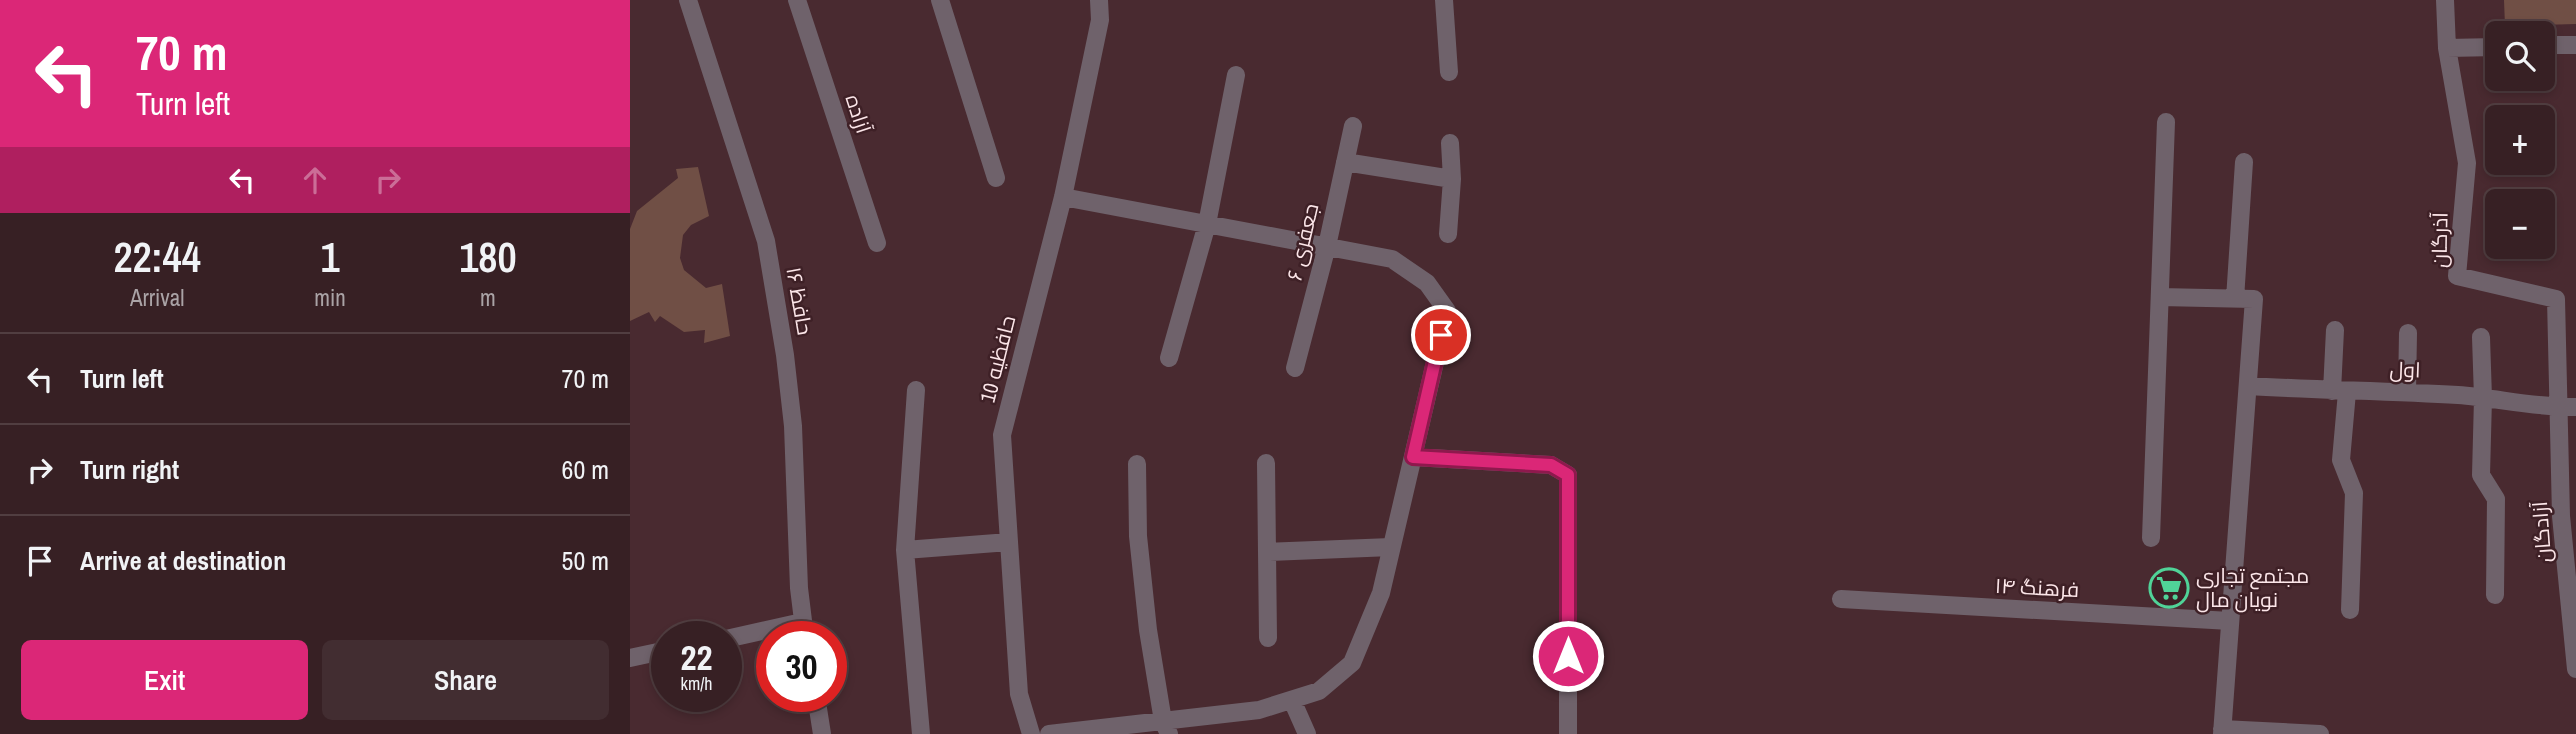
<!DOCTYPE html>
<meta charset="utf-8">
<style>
:root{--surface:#372024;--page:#422d31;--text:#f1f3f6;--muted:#aaa3a6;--line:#513e41;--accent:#db2777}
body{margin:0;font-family:"Archivo Narrow",Cairo,sans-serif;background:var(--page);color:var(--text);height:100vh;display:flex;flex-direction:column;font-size:26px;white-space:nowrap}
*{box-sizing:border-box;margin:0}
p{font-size:23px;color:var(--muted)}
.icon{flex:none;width:38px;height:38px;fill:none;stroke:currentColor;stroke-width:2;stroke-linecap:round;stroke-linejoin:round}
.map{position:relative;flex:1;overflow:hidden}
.drawer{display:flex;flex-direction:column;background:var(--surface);width:630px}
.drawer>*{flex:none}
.banner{background:#db2777;color:#fff;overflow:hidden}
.fabs{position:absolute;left:1855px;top:21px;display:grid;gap:14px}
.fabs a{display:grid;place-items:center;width:70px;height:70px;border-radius:10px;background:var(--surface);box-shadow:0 4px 10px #0003,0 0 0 2px var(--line);font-size:35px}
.speed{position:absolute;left:21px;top:621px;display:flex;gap:14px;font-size:35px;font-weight:700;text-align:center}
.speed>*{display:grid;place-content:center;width:91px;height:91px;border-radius:50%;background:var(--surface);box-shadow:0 4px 10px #0003,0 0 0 2px var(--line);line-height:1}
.speed small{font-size:18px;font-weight:400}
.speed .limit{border:10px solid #d22;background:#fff;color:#111}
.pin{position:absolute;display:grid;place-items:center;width:60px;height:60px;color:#fff;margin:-30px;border:4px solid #fff;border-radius:50%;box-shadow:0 2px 7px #0007}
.me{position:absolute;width:77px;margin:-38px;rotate:0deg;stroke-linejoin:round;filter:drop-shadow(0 0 5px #0008)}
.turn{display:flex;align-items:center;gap:24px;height:147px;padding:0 21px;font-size:32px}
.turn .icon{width:91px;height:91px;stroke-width:2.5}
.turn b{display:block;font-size:49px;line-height:60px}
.lanes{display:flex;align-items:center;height:66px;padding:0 21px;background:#0003;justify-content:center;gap:35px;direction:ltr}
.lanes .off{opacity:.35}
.eta{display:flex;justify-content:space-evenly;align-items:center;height:119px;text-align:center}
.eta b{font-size:42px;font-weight:600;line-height:49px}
.cta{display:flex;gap:14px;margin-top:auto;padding:14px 21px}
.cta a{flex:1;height:80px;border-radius:10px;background:var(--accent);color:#fff;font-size:28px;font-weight:600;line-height:80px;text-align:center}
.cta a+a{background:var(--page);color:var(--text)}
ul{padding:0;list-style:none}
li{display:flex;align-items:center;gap:21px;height:91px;padding:0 21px;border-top:2px solid var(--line)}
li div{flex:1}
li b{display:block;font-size:26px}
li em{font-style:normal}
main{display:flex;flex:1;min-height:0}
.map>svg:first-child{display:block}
.building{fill:#704f45}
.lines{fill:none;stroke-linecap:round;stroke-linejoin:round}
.street{stroke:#6f626b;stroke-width:18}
.route-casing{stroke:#8e194d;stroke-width:18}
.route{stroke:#db2777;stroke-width:12}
.labels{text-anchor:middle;stroke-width:5;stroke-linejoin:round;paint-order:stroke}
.street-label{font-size:21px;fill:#fce6e9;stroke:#3e2026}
.poi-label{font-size:21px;fill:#fce6e9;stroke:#3e2026;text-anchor:start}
</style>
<main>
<section class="drawer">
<div class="banner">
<div class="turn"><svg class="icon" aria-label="left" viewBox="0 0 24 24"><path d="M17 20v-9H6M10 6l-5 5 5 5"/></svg><div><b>70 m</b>Turn left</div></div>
<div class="lanes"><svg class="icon" aria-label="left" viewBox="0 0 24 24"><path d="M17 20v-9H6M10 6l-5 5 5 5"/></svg><svg class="icon off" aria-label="ahead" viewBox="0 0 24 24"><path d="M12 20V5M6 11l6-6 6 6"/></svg><svg class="icon off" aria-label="right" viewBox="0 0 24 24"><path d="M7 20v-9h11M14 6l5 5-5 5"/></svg></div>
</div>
<div class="eta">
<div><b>22:44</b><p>Arrival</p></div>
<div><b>1</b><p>min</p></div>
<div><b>180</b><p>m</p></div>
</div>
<ul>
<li><svg class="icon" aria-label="left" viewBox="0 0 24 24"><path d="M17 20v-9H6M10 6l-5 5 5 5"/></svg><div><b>Turn left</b></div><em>70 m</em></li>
<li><svg class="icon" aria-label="right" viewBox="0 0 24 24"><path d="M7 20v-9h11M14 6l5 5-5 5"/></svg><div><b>Turn right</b></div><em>60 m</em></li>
<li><svg class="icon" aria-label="arrive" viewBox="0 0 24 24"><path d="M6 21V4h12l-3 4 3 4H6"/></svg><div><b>Arrive at destination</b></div><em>50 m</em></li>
</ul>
<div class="cta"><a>Exit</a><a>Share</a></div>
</section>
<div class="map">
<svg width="1946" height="734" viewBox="0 0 1946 734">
<rect width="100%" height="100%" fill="#492a30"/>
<path class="building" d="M1874,0H1946V24L1875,26Z
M68,167L79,216L61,225L53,235L50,258L54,270L76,288L92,284L100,336L74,343L75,330L54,332L30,316L25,322L19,312L0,321V229L7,211L48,178L46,169Z"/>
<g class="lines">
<path class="street" d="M58,0L136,241L155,355L163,426L169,588L175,637
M167,0L247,243
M310,0L366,178
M814,0L819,72
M1815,0L1817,48L1837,163L1827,276L1926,299L1931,516L1946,669
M1913,45H1946
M1817,48L1867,47
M715,162L822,179
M818,234L822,179L820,143
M1530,297L1624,299L1592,734
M1605,299L1614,162
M1851,337L1853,398L1851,475L1866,499L1865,595
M539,358L577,224L606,75
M665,368L697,246L723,126
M1618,386C1688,390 1758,391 1828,395C1867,398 1907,408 1946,407
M286,390L275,550L291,734
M1702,391L1705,330
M1717,392L1711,460L1724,493L1720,610
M1777,392L1778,333
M783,457L921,465L938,475V734
M636,463L637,552L761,547
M507,464L508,536L518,630L533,721L539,734
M1521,538L1536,122
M275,550L379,542
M637,552L638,638
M1211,599L1600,621
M96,639L172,622
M0,658L37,650
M186,696L192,734
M662,700L677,734
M1592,729L1690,734
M401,734L389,694L372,435L433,197L470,20L469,0
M419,734L629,710L689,691L722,663L751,593L817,311L797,283L762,259L433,197"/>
</g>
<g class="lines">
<g class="route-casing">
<path id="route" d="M811,335L783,457L921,465L938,475V656"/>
</g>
<use href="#route" class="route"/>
</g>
<defs>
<g id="supermarket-ring" transform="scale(2.0125)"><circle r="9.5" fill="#3e2026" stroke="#50d398" stroke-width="1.5"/><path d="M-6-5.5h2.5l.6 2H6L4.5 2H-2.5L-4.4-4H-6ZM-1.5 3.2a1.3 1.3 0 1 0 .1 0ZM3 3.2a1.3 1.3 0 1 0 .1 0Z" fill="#50d398"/></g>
</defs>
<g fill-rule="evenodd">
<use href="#supermarket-ring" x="1539" y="588"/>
</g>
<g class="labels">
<g class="street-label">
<text transform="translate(228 114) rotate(72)" y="7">آزاده</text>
<text transform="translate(1810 240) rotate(-89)" y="7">آذرگان</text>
<text transform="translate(673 242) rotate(-77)" y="7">جعفری ۶</text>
<text transform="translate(169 301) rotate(80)" y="7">حافظ ۱۶</text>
<text transform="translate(368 359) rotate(-76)" y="7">حافظیه 10</text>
<text transform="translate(1775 370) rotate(2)" y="7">اول</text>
<text transform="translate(1912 532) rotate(-94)" y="7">آزادگان</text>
<text transform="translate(1407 588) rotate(3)" y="7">فرهنگ ۱۴</text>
</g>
<g class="poi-label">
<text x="1566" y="583">مجتمع تجاری<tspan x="1566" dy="24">نویان مال</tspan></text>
</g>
</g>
</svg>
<div class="fabs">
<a><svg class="icon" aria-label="search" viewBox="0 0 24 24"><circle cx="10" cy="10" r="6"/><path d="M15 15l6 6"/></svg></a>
<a>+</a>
<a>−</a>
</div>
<div class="speed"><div>22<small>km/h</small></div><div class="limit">30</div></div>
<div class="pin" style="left:811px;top:335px;background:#d93025"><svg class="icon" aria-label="arrive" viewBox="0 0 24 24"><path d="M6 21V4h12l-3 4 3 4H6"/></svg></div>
<svg class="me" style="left:938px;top:656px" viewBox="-20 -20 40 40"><circle r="17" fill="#db2777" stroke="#fff" stroke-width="3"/><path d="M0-11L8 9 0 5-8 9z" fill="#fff"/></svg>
</div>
</main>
